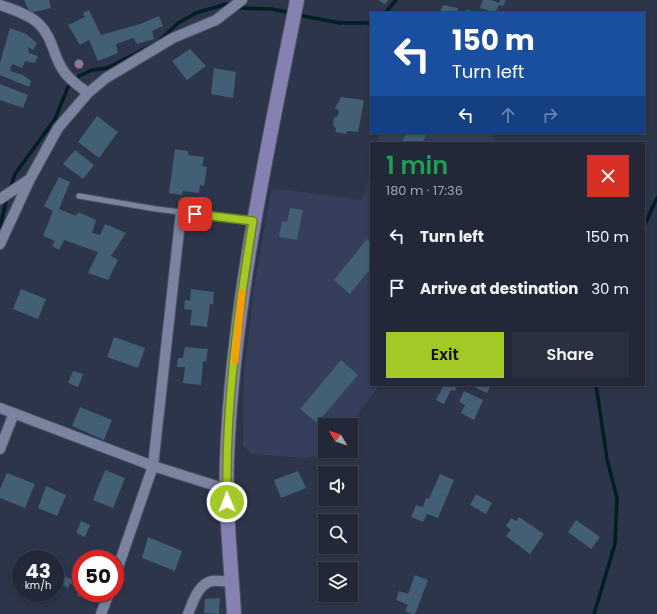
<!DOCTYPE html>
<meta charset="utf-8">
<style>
:root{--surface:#222838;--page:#2a3040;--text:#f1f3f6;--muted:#a2a6ae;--line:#3f4453;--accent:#a3c926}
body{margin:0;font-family:Poppins,sans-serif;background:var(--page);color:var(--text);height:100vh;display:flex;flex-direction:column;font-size:15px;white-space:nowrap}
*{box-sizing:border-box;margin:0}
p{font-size:13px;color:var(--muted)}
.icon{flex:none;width:22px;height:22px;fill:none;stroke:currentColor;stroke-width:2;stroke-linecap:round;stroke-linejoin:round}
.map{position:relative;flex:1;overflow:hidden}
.details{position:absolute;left:370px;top:142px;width:275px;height:244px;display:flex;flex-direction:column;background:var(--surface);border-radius:0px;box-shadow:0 2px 6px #0003,0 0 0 1px var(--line)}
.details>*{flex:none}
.hud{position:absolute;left:370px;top:12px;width:275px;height:122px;border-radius:0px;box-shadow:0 2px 6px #0003,0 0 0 1px var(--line);background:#1a4fa0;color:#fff;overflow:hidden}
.needle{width:26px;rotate:309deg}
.tools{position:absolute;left:318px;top:418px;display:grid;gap:8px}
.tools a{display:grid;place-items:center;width:40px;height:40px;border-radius:0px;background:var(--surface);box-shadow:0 2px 6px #0003,0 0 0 1px var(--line);font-size:20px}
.speed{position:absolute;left:12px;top:550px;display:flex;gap:8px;font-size:20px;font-weight:700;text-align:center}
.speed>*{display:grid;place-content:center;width:52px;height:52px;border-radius:50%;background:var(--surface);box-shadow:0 2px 6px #0003,0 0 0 1px var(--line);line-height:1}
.speed small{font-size:10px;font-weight:400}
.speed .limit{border:6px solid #d22;background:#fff;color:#111}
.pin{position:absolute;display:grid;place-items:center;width:34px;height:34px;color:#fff;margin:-17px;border-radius:8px;box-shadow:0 2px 6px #0006}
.me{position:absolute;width:44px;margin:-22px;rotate:359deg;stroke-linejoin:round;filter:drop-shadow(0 0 3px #0008)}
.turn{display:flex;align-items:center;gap:14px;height:84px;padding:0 16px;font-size:18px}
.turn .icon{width:52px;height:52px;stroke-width:2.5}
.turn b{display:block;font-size:28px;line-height:34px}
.lanes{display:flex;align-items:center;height:38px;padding:0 16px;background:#0003;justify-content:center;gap:20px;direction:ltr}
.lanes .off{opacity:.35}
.round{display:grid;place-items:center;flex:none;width:42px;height:42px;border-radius:0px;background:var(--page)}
.headline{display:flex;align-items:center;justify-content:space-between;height:68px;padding:0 16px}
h1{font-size:24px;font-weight:600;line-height:30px;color:#1e9e55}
.primary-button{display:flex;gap:8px;margin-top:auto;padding:8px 16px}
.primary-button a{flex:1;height:46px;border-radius:0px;background:var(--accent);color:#111;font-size:16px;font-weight:600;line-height:46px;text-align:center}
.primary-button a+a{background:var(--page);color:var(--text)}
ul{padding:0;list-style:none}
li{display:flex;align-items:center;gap:12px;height:52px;padding:0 16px}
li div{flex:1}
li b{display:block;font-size:15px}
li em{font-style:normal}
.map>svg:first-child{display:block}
.built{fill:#353f5b}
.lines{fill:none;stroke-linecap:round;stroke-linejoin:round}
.stream{stroke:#001e23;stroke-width:3.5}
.building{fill:#435f73}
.service-casing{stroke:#4c5365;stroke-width:7}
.minor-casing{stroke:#4c5365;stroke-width:12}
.secondary-casing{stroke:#4c5365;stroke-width:16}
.service{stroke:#7b849e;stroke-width:5}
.minor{stroke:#7b849e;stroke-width:10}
.secondary{stroke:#8581b0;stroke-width:14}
.tree{fill:#8c7798}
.route-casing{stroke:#6a8319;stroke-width:10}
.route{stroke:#a3c926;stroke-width:7}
.slow{stroke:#f59e0b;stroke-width:7}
</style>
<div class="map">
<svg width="657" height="614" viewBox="0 0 657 614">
<rect width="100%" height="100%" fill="#2d354b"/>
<path class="built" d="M380,133H489L499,143H378Z
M371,173V385H380L349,425H325L326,451L322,455L304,458L253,454L243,446L244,373L255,282L271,191L280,189L361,200Z"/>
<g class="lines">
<path class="stream" d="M238,8L272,9L292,13
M385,13L396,0
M298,15L340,23H371
M10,189L15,174L55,119L68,87L75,82L79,76L92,70L107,68L158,42L178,23L196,13L226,4L233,5
M644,226L657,198
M0,227L7,197
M594,614L615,544L617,498L607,459L596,385"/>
</g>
<path class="building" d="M24,0H49L51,8L30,13Z
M378,0H388L385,4Z
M483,0H491L499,3L500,0H506L503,6L499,5L495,13L480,8Z
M443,5L458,8L457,13H440Z
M89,10L101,35L140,24L159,16L163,26L152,31L154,39L137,44L133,38L116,44L118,53L98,61L89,40L80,45L68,25L85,17L83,13Z
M465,10L473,11V13H464Z
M10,28L26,34L37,43L33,50L28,47L29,53L38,56L35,63L25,61L22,68L12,64L10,71L23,75L31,81L29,87L0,75V63Z
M190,49L206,66L187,80L172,61Z
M214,68L236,72L233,98L211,94Z
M0,84L28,95L23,108L0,100Z
M341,97L364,100L358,132L347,131L346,134L335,132L336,128L333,125L334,118L338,116L339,111L335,108Z
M97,116L118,132L99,158L78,142Z
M406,133H421L426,135L422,143H402Z
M175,149L188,151V155L204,157L202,166L207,167L204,186L200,185L199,193L183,191L182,195L169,193Z
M75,150L94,165L83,179L63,164Z
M59,177L70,182L59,209L76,216L78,212L96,220L92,233L100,235L105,224L126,233L111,256L118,260L108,280L88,273L98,252L64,240L59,250L52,246L55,241L43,236L53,211L44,206Z
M290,208L303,210L297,240L279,237L282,221L287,222Z
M367,239L371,243V268L350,294L334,280Z
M21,289L46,299L38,319L13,309Z
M191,289L214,292L213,304H210L207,327L190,325L192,310L184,309L185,300L190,301Z
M114,337L145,348L138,368L107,357Z
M185,347L208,349L206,362L203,361L201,385L183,383L185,367H177L178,358H183Z
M341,360L358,375L317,423L300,409Z
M73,371L83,374L78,387L68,383Z
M444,385L457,386L455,391L451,390L444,404L436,400Z
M477,385H489L491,386L487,393L476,388Z
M464,391L483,400L474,420L461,413L465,405L459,402Z
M80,407L112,420L104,440L72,426Z
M105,470L125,478L113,508L93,500Z
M298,471L306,488L281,498L274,480Z
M7,473L35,484L25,508L0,498V489Z
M440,474L454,480L438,518L427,514L423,522L411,517L416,505L423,507L426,498L429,499Z
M46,486L66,495L57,516L38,508Z
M476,494L492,503L486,514L470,505Z
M519,517L544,534L530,554L506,536L511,530L506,526L511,518L516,521Z
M576,520L600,537L591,549L568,532Z
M81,521L90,525L85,537L76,533Z
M148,537L182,551L175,571L142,558Z
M415,575L428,580L415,614H412L405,611L408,605L396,600L399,591L408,594Z
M64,576L81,583V593H83L81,597L77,596L79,590L70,583L68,588L61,583Z
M220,598L219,614L204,613L205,599Z"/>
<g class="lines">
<g class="service-casing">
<path id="service" d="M79,196L156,209L252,221"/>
</g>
<g class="minor-casing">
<path id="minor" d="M0,5C12,9 30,15 39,24C54,39 53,58 65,73C71,81 80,87 88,93
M0,199L30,179
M0,244L30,179L58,128L88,93L106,78L173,38L216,20L242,0
M0,408L153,466L226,489
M0,449L14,413
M115,576L153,466L181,212
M101,614L109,593
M188,614C193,602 198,584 212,581C218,580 226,582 232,582"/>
</g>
<g class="secondary-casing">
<path id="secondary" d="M234,614C231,562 225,510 227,458C233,303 267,152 297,0"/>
</g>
<use href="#service" class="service"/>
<use href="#minor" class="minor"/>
<use href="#secondary" class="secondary"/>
</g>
<circle class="tree" cx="79" cy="64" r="4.5"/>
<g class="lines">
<g class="route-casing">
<path id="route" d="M195,214L253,221C238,313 225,408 227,502"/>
</g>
<use href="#route" class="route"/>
<path class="slow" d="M235,361L242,293"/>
</g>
</svg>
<div class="tools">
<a><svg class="needle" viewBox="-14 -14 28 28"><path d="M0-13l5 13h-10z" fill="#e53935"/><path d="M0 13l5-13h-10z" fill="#a2a6ae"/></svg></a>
<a><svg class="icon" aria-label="sound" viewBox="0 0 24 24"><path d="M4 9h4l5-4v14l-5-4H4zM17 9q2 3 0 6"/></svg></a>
<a><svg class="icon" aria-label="search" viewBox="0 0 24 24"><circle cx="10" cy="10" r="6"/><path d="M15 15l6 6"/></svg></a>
<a><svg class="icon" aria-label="layers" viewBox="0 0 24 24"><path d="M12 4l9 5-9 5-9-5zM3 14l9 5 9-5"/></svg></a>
</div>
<div class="speed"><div>43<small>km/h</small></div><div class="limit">50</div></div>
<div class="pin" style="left:195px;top:214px;background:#d93025"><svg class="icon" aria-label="arrive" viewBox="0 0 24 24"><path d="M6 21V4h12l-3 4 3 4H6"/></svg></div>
<svg class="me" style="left:227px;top:502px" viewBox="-20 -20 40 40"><circle r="17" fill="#a3c926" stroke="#fff" stroke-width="3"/><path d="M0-11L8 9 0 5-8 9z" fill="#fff"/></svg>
<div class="hud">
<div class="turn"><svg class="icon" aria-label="left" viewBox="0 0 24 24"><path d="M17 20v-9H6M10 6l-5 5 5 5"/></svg><div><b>150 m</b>Turn left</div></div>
<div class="lanes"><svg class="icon" aria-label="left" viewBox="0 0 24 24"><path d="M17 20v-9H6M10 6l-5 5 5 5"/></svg><svg class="icon off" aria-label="ahead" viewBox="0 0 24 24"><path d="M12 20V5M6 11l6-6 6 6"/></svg><svg class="icon off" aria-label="right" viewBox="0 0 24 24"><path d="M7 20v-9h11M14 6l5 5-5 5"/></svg></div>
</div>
<section class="details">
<div class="headline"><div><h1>1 min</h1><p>180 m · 17:36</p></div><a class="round" style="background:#d93025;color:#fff"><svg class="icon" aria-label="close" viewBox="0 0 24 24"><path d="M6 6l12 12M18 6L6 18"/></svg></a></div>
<ul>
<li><svg class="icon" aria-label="left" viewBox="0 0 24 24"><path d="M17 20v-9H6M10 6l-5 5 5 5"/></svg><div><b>Turn left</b></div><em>150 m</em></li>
<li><svg class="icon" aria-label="arrive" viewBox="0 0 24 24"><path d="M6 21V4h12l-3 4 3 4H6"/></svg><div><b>Arrive at destination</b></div><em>30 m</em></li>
</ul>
<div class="primary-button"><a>Exit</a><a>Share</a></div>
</section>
</div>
